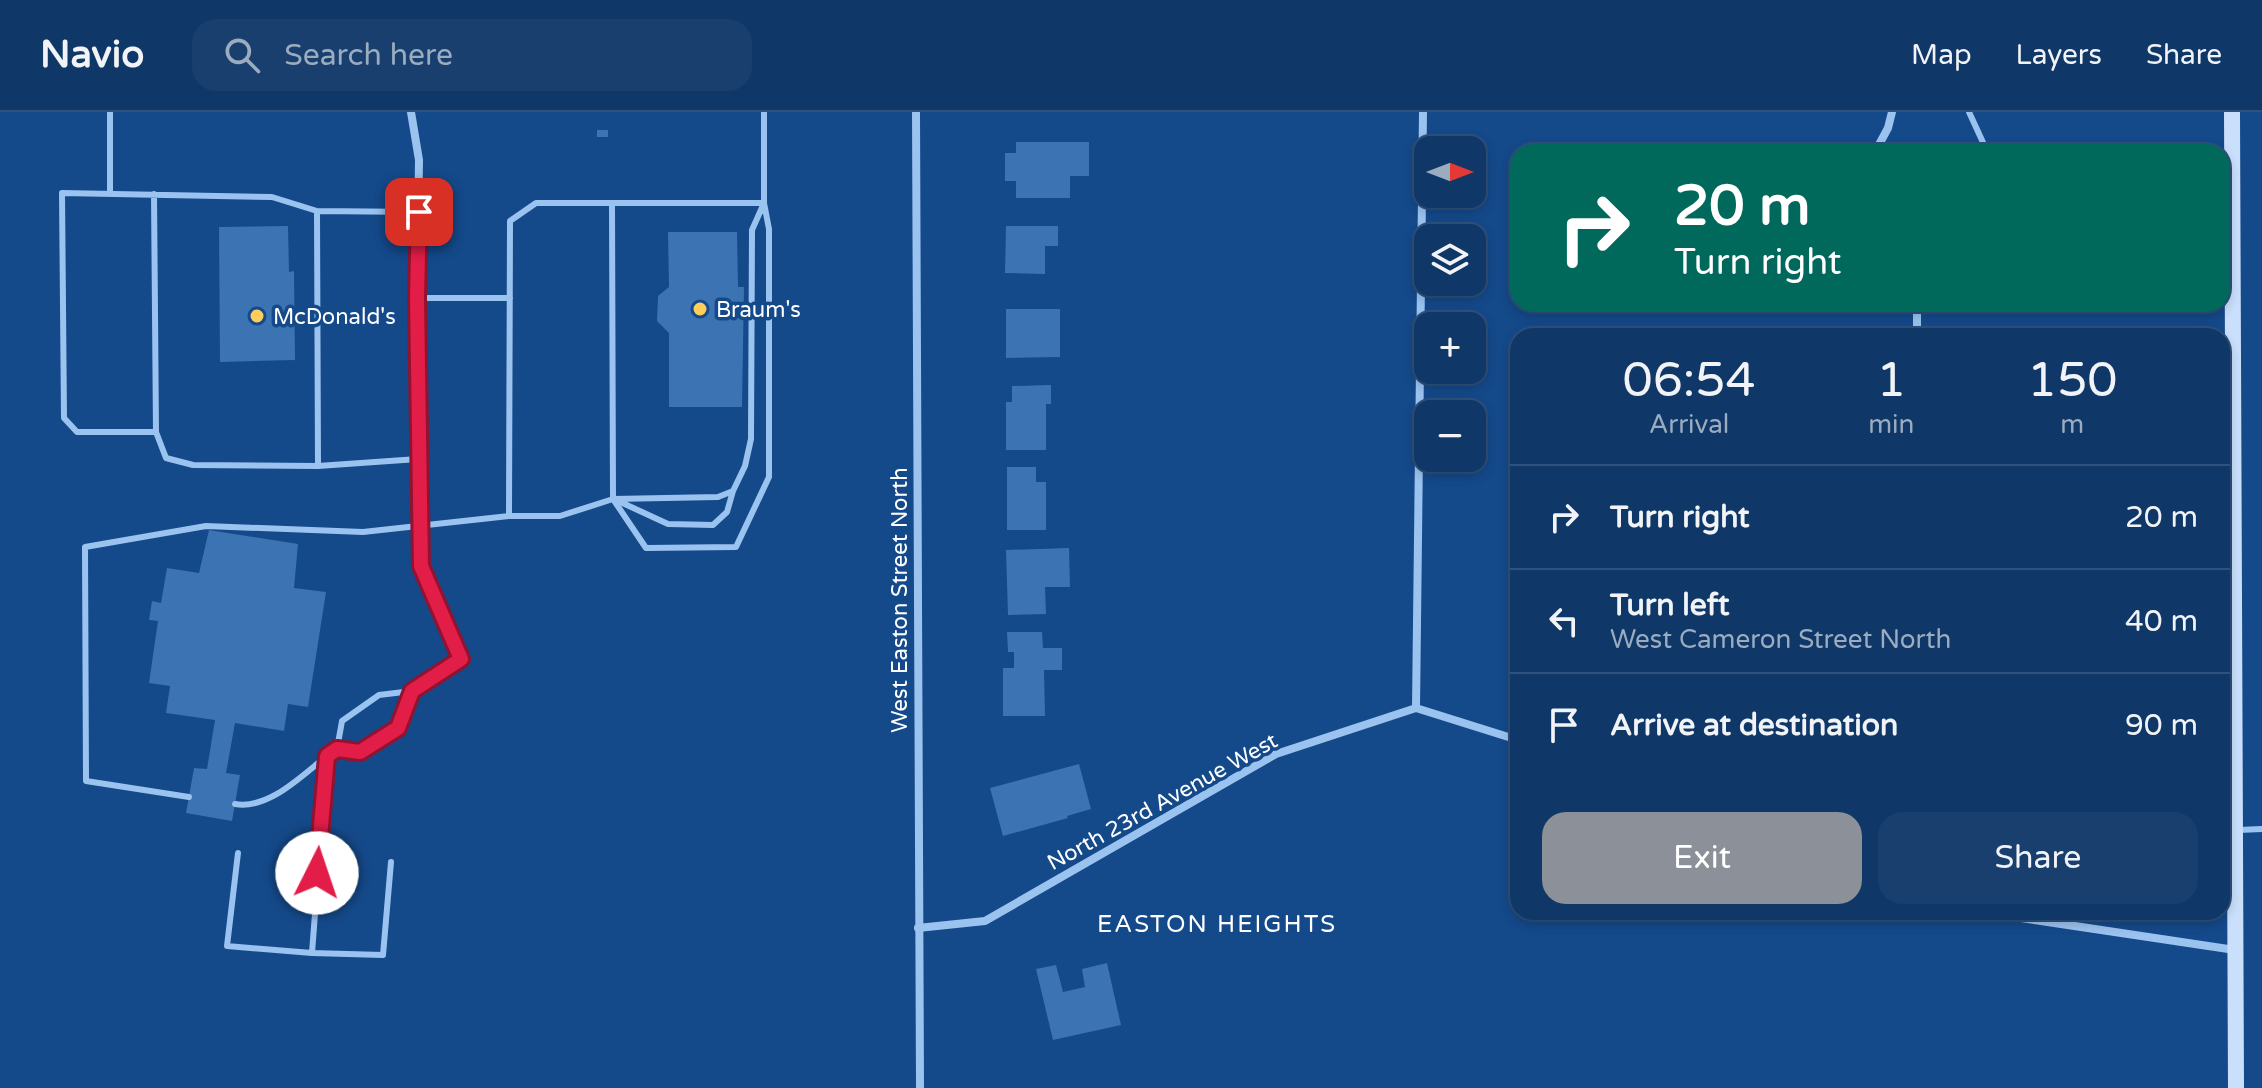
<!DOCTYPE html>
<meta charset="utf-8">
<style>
:root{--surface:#0f3768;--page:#183f6e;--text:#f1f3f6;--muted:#9bacc0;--line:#2f517c;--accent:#8c9099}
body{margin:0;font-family:"Varela Round",sans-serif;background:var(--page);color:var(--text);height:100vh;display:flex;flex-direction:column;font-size:30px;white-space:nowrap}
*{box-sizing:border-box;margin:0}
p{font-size:26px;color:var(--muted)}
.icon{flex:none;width:44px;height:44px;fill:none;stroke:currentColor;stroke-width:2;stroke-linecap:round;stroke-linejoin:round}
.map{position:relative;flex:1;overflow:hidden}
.side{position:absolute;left:1510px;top:216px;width:720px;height:592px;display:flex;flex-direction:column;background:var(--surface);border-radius:24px;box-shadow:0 4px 12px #0003,0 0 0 2px var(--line)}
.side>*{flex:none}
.top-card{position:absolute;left:1510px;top:32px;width:720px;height:168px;border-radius:24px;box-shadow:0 4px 12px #0003,0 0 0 2px var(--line);background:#00695c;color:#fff;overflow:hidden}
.needle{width:52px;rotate:90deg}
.fabs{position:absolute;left:1414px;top:24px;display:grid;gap:16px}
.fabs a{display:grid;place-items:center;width:72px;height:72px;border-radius:16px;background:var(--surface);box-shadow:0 4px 12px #0003,0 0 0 2px var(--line);font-size:40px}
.pin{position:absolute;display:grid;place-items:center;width:68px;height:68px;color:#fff;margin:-34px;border-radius:16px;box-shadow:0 4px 12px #0006}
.me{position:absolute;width:88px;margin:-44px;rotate:4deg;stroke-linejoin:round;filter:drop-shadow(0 0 6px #0008)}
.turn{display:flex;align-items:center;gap:28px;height:168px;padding:0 32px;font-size:36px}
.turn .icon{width:104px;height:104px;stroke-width:2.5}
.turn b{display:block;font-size:56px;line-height:68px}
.eta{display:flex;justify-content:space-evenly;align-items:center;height:136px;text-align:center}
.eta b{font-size:48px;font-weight:600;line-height:56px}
.cta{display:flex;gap:16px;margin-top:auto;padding:16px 32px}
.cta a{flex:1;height:92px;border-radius:24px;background:var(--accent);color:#fff;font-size:32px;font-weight:600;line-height:92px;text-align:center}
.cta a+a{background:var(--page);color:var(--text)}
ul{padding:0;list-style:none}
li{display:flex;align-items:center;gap:24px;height:104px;padding:0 32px;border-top:2px solid var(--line)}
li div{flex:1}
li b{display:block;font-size:30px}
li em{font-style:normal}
header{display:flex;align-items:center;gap:48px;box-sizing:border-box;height:112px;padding:0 40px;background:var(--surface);border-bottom:2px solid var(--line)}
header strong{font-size:38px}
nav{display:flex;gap:44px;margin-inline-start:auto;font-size:28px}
.search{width:560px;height:72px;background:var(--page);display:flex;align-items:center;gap:20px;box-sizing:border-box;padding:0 28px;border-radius:24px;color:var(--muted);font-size:30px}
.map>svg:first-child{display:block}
.building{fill:#3c73b3}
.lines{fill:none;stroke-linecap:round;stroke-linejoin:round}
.lane{stroke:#9bc3f0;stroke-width:6}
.street{stroke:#9bc3f0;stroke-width:8}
.secondary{stroke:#c9dffb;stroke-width:16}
.route-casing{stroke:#92132f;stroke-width:20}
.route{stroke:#e11d48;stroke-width:14}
.poi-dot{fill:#ffcd5a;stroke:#14498a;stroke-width:3}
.labels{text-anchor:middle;stroke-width:7;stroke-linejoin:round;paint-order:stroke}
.poi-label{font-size:22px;fill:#fff;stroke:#14498a;text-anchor:start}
.street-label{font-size:22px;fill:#fff;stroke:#14498a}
.neighbourhood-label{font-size:24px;letter-spacing:2px;fill:#fff;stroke:#14498a}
</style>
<header>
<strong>Navio</strong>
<div class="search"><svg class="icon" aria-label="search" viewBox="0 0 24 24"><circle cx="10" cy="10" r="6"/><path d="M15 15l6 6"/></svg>Search here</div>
<nav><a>Map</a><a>Layers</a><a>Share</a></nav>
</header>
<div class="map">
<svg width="2262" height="976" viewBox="0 0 2262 976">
<rect width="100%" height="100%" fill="#14498a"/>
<path class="building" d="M597,18H608V25H597Z
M1016,30H1089V64H1070V86H1016V69H1005V41H1016Z
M288,114L289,160L294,159L295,248L220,250L219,115Z
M1006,114H1058V134H1045V162L1005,161Z
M668,120H737L738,175H744L742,295H669V221L657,209L658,184L669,175Z
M1006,197H1060V245L1006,246Z
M1051,273V292H1046V338H1006V290H1012V274Z
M1007,355H1036V370H1046V418H1007Z
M209,418L298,432L294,476L326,480L308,595L288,592L284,619L235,611L226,661L240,663L232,709L186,701L194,656L207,657L215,608L166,601L170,574L149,571L158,509L149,508L152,489L161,491L167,456L199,461Z
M1069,436L1070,475H1045L1046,502L1008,503L1006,438Z
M1007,520H1042L1043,536H1062V558H1044L1045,604H1003V556H1014V540H1008Z
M1079,652L1091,697L1067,704L1068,706L1003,724L990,676Z
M1107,851L1121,913L1053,928L1036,857L1056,853L1063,880L1085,875L1082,857Z"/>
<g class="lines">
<path class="lane" d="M110,0V81
M1969,0L1986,37L2082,40
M154,82L156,320
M612,92L613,387L646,436L736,435L769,365V117L764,91V0
M317,99L318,354
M417,186H510
M418,347L318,354L193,353L166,346L156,320H77L64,306L62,81L272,85L317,99L419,100
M616,388L668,412L713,413L727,400L733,379
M509,404L510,109L536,91H764
M337,637L342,609L379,583L412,579L461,547
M189,685L86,669L85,435L206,414L363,420L509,404H560L613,387L718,385L733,379L745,354L751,327L752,118L764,91
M235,692C269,698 302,663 327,644
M2238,718L2262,717
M238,741L227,834L312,841
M391,750L383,843L312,841L327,644L337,637L360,640L398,616L412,579"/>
<path class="street" d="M411,0L419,48L417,186L421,454L461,547
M916,0L920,976
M1875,40L1888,16L1892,0
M1917,224V192
M1416,596L1423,0
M2000,800L2008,804L2235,838
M918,816L985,809L1276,642L1416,596L1518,628"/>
<path class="secondary" d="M2232,0L2236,976"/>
</g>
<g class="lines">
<g class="route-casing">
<path id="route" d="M317,761L327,644L337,637L360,640L398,616L412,579L461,547L421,454L417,186L419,100"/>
</g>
<use href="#route" class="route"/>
</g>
<g class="poi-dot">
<circle cx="700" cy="197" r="8"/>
<circle cx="257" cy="204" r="8"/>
</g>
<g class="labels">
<g class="poi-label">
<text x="716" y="205">Braum's</text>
<text x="273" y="212">McDonald's</text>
</g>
<g class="street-label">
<text transform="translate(899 488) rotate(-90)" y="8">West Easton Street North</text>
<text transform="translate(1162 689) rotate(-29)" y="8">North 23rd Avenue West</text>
</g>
<g class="neighbourhood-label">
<text x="1217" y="820">EASTON HEIGHTS</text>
</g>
</g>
</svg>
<div class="fabs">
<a><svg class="needle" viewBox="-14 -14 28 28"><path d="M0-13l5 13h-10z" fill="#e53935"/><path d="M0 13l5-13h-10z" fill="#9bacc0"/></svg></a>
<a><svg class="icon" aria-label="layers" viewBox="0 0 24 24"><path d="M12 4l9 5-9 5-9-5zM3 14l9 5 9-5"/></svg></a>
<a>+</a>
<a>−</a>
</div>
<div class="pin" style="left:419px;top:100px;background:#d93025"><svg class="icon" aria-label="arrive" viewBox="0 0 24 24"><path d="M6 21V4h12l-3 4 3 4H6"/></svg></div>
<svg class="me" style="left:317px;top:761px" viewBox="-20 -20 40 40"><circle r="19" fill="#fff"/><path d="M0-13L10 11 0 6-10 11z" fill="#e11d48"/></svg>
<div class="top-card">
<div class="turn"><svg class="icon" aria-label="right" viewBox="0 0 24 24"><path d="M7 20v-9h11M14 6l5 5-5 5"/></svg><div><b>20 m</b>Turn right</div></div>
</div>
<section class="side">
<div class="eta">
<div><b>06:54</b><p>Arrival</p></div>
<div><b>1</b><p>min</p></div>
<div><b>150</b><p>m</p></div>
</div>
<ul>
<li><svg class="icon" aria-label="right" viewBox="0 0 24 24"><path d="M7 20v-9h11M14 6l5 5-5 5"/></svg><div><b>Turn right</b></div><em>20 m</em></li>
<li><svg class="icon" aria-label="left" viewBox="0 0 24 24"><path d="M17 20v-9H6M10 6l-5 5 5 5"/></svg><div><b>Turn left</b><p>West Cameron Street North</p></div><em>40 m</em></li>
<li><svg class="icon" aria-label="arrive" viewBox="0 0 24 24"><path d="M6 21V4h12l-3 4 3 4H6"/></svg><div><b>Arrive at destination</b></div><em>90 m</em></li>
</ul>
<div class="cta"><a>Exit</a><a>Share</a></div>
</section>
</div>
